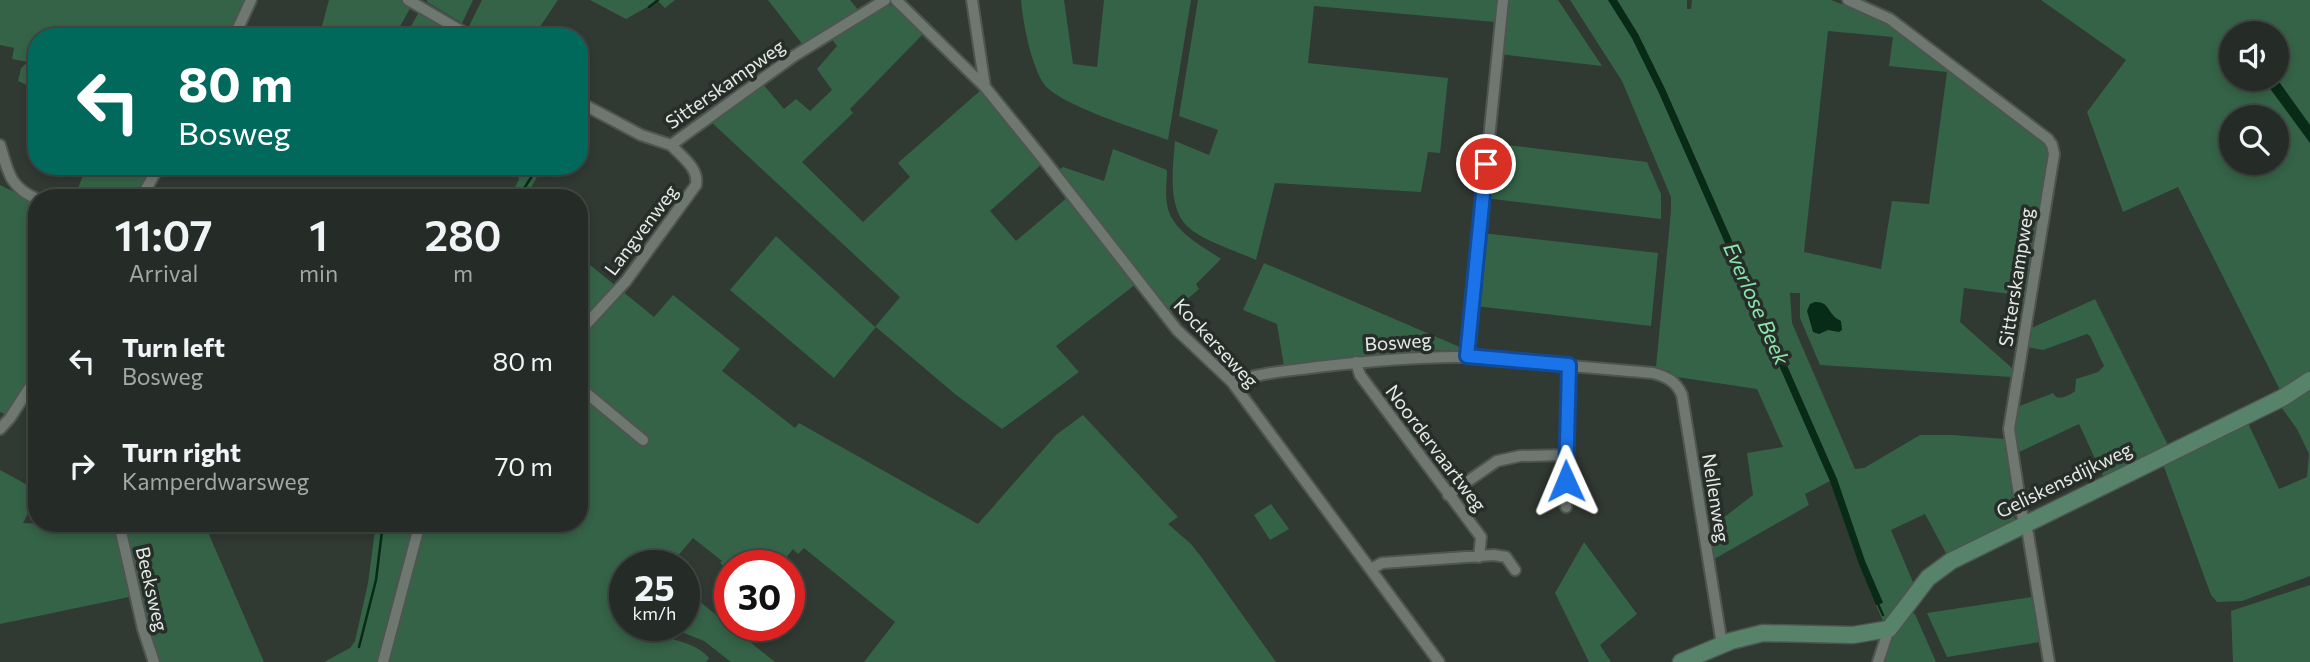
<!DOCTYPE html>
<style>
:root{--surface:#252b26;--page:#2d332e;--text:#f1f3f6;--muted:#a3a7a7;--line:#424743}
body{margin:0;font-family:Commissioner,sans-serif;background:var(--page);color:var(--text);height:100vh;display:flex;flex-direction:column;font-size:26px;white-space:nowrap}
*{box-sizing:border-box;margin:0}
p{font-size:23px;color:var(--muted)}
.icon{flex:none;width:38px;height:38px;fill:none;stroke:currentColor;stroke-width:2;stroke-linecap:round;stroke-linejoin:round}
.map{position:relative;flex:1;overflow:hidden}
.panel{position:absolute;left:28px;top:189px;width:560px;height:343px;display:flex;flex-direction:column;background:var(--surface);border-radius:28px;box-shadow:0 4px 10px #0003,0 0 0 2px var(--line)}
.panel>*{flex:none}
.top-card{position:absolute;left:28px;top:28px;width:560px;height:147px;border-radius:28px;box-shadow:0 4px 10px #0003,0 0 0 2px var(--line);background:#00695c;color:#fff;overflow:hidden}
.controls{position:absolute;left:2219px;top:21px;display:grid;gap:14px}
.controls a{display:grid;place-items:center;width:70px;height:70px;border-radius:50%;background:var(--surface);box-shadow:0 4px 10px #0003,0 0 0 2px var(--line);font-size:35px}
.speed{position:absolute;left:609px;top:550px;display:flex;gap:14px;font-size:35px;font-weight:700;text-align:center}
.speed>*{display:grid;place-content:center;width:91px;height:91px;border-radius:50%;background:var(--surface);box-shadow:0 4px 10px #0003,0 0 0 2px var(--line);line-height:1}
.speed small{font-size:18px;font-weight:400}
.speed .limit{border:10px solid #d22;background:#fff;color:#111}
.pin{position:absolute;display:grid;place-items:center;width:60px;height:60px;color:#fff;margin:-30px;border:4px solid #fff;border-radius:50%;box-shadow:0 2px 7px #0007}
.me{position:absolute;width:77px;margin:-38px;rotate:359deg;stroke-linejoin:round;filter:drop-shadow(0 0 5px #0008)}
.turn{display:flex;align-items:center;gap:24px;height:147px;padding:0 35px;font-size:32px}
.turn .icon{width:91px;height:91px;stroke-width:2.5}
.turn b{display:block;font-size:49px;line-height:60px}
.eta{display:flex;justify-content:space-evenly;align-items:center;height:119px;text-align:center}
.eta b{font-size:42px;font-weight:600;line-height:49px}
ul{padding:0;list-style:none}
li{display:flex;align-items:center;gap:21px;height:105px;padding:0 35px}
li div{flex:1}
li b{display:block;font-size:26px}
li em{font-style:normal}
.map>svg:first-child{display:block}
.green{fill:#356347;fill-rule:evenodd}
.water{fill:#072b17}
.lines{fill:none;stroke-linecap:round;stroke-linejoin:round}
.stream{stroke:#072b17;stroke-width:2.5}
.street-casing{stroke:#4e5550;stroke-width:14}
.secondary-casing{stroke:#4e5550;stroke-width:19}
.street{stroke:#6e7770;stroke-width:10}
.secondary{stroke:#58836b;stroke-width:16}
.route-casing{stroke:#114b97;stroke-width:18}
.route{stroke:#1a73e8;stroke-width:12}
.labels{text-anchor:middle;stroke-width:7;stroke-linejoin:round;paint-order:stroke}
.street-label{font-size:19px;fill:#e6ebe7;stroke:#272e29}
.water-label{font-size:21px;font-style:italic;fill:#8ae7ad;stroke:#272e29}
</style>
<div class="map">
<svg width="2310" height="662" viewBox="0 0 2310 662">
<rect width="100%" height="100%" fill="#313933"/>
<path class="green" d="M0,0H247L228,37H37V90L18,81L21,68L28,62L12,59L14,48L0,45Z
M329,0H402L412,5L394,37H319Z
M427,0H473L462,23L427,2Z
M482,0H558L533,37H482L468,28Z
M590,0H675L665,8L658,1L626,19Z
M768,0H850L859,11L803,45Z
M1021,0H1064L1073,64L1097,67L1104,0H1191L1168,140C1141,130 1059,105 1044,84C1031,65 1023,23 1021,0Z
M1198,0H1497L1495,22L1314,6L1308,63L1448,78L1440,153L1428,152L1421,192L1275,183L1256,260C1237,251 1202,241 1187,226C1167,206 1173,167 1175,141L1209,155L1218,130L1179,116Z
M1504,0H1558L1602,66L1499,54Z
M1570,0H1608L1632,38L1659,93L1830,481L1805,494L1809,505L1709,562L1705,532L1753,495L1747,453L1783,447L1757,389L1677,377L1669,371L1656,367L1671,211V197L1622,81Z
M1617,0H1687V9H1691L1692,0H1831L1880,19L1903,34L2038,136L2048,146L2049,161L2025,296L1964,288L1960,322L2013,369L2012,377L1820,365L1800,318V293H1790L1792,323L1855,469L1864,468L1920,435H1952L2005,439L2015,520L1947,555L1925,514L1891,530L1915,587L1883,621L1876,605L1883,602L1865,561L1837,479L1665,89L1638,34ZM1828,31L1893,37L1889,66L1947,72L1929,204L1892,201L1881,269L1804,252Z
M2041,0H2310V373L2281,392L2178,187L2123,212L2087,112L2126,60ZM2231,33H2277V79H2231ZM2231,117H2277V163H2231Z
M890,5L897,7L923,34L850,109L853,113L802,162L863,222L910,177L898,163L982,89L1043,163L990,211L1016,241L1069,196L1136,284L1056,346L1079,372L1002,429L955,394L876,327L834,378L730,290L776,236L875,327L900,297L710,121L762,83L784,109L796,99L810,111L832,90L817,69L837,46L831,38L878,8Z
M420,10L467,37H405Z
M1491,143L1647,162L1661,194V219L1485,198Z
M1113,149L1167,170C1167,181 1165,193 1167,204C1171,231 1201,245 1221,259L1196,284L1199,289L1170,314L1059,170L1063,167L1104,181Z
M87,166H154L136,198H74Z
M510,166H540L536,179L525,198H510L519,179L518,172Z
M0,185L37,203V370L7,415L0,412Z
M1482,233L1658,253L1651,326L1475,306Z
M579,256L654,317L673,295L740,349L722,371L795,428L799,423L978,524L1056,435L1083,415L1178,517L1168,524L1191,544L1202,558L1276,662H864L895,622L804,548L798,554L793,549L780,565H730V571L720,563L722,561L693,538L670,565H625V625H663L665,637C682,642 698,645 709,658L706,662H324L350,648L355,641L368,583L376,523H579Z
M1264,263L1462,348V351L1433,350L1284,366L1277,324L1243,310Z
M2095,299L2169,447L2104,478L2079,424L2015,454L2014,429L2017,407L2053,393L2056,397C2063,399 2070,395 2075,391L2076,379L2098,372L2104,366L2090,336L2087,334L2043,350L2027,347L2029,329Z
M2310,384V576L2242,601L2217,602L2211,595L2163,464L2247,421L2279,489L2307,477L2309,454L2297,429L2279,404Z
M0,470L33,488L37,483V510L31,507L23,523L59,525V523H114L129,597L0,624Z
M1271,504L1289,529L1270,540L1254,515Z
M125,523H204L264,662H161L153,641Z
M1584,542L1637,614L1600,645L1611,662H1589L1555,593Z
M2310,585V662H2233L2231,611Z
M684,589L775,662H731L704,641L674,629L673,625H684Z
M2032,597L2040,642L1947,657L1927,613Z
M1910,612L1915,614L1936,662H1882L1898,624Z"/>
<path class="water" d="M1608,0H1617L1638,34L1665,89L1837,479L1865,561L1883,603L1876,605L1859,564L1830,481L1659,93L1632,38Z
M2263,79H2277L2310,125V143Z
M1815,302C1827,302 1826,307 1833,315C1835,318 1838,319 1841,321L1842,330L1839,332L1828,330L1819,334L1813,332L1807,311L1810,304Z"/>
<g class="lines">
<path class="stream" d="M649,7L658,0
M470,27L486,37
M526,166L529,168
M518,198L532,176
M1878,604L1883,615
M359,647L376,580L383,523"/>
<g class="street-casing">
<path id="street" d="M408,0L472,37
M896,0L985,87L1045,161L1177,330L1232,382L1439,662
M972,0L985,87
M1848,0L1890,19L2048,139L2052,145L2054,154L2009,429L2022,514L2028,534L2049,662
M234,37L251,0
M579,102L641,135L671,145
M0,145C8,171 9,187 37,199
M671,145L794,56L885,0
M141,198L159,166
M579,332L626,281L696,185C699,168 682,157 671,145
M1467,357L1503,0
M1356,362L1360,375L1481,537L1479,557
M1232,382C1259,373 1288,371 1317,367C1367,361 1417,356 1467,357L1653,373C1667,377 1676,381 1682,395L1722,645
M579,387L643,440
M0,429L10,418L37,376
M1448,495L1497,461L1520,456L1565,455
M1566,507L1565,455L1569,365
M119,523L143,629L154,662
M1371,569L1382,563L1494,555L1506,557L1515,570
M383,662L420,523
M1878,662L1889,629"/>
</g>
<g class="secondary-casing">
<path id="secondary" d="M1681,662L1731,641L1763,633L1853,635L1889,629L1928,578L1951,561L2284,397L2310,380"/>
</g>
<use href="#street" class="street"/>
<use href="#secondary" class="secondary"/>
</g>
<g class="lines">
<g class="route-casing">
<path id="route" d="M1486,164L1467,356L1569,365L1566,481"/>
</g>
<use href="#route" class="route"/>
</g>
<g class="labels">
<g class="street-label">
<text transform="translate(725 84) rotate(-35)" y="7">Sitterskampweg</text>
<text transform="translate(641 230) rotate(-53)" y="7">Langvenweg</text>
<text transform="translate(2016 277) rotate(-81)" y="7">Sitterskampweg</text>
<text transform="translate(1398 342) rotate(-4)" y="7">Bosweg</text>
<text transform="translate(1216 343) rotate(47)" y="7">Kockerseweg</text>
<text transform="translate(1436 448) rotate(53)" y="7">Noordervaartweg</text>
<text transform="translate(2064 480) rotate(-26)" y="7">Geliskensdijkweg</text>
<text transform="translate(1716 498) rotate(81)" y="7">Nellenweg</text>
<text transform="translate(152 589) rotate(77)" y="7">Beeksweg</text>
</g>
<g class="water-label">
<text transform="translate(1756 304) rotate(66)" y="7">Everlose Beek</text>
</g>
</g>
</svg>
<div class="controls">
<a><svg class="icon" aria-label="sound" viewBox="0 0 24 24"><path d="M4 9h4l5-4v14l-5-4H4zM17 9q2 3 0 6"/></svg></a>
<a><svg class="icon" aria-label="search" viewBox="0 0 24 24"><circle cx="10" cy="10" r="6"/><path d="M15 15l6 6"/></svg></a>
</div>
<div class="speed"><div>25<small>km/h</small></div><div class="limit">30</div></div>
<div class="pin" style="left:1486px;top:164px;background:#d93025"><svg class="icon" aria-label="arrive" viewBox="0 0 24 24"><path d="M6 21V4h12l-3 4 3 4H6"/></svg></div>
<svg class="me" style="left:1566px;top:481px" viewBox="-20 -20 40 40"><path d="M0-17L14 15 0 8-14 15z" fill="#1a73e8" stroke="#fff" stroke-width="4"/></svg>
<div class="top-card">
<div class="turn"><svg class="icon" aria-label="left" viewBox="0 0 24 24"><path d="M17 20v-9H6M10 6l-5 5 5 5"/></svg><div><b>80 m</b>Bosweg</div></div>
</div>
<section class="panel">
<div class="eta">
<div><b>11:07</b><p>Arrival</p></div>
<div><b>1</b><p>min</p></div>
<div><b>280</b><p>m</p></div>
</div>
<ul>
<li><svg class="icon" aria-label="left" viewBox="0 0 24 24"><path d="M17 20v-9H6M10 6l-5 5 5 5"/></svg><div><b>Turn left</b><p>Bosweg</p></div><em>80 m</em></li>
<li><svg class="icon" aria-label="right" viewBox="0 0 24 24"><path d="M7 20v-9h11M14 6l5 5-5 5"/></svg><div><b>Turn right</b><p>Kamperdwarsweg</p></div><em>70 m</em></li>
</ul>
</section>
</div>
